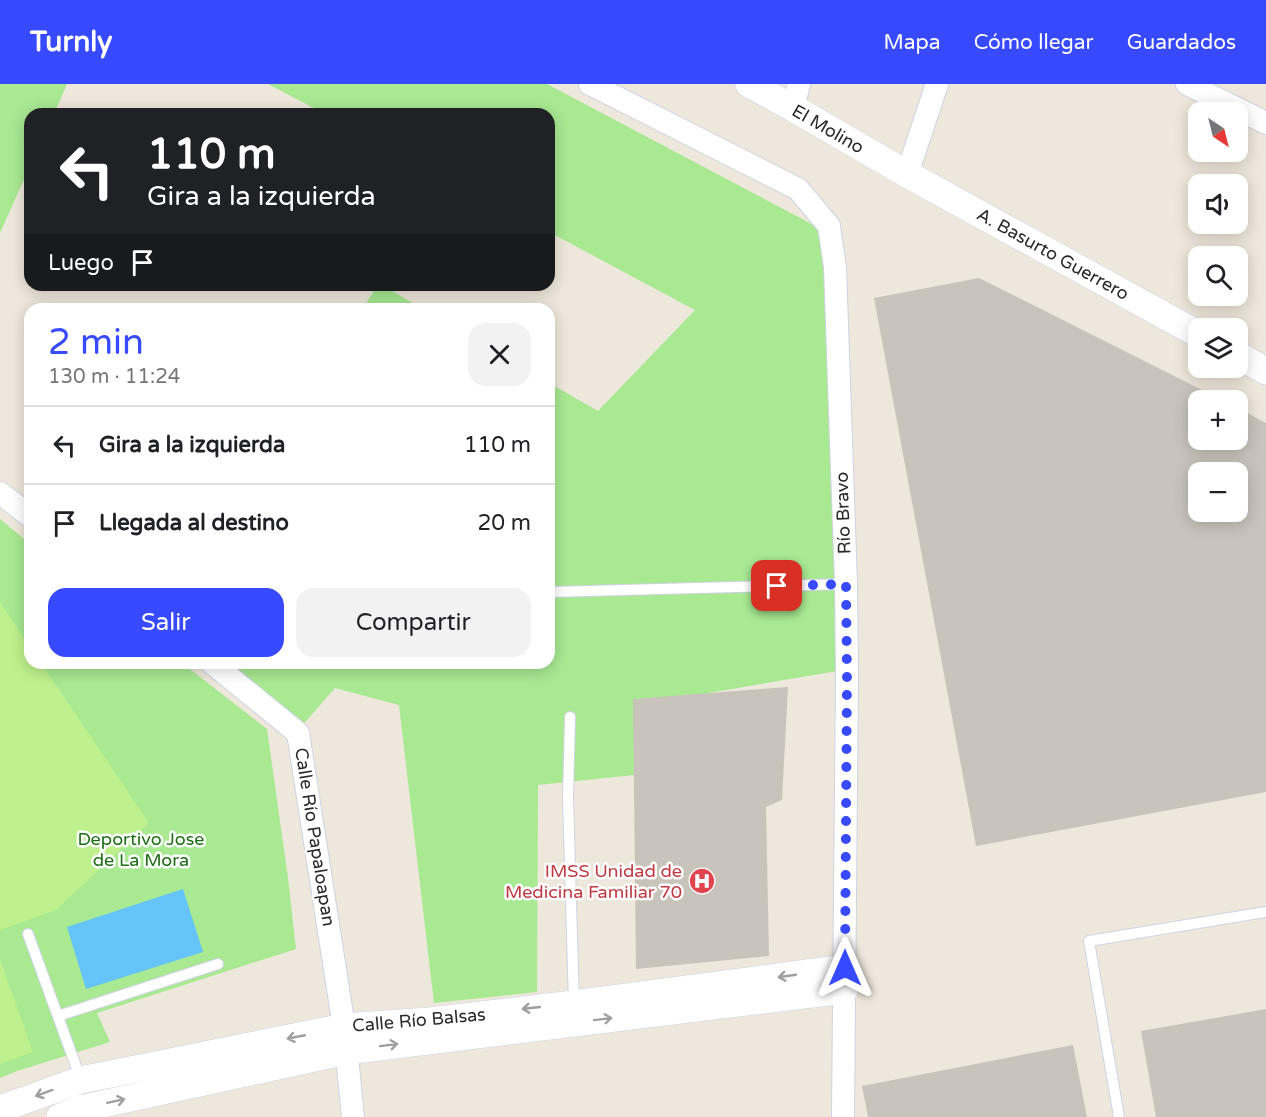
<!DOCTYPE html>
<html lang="es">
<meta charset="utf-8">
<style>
:root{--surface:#fff;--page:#f2f2f2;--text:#202124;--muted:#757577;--line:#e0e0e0;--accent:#374aff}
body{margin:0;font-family:"Varela Round",sans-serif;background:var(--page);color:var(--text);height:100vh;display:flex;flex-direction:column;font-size:22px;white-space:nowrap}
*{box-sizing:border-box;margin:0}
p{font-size:20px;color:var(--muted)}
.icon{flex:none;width:33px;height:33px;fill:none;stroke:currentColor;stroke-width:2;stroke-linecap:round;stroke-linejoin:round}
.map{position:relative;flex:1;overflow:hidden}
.sheet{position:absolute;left:24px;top:219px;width:531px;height:366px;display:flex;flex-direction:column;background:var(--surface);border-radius:18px;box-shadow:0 3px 15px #0003}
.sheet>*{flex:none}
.hud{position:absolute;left:24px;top:24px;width:531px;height:183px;border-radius:18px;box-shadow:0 3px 15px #0003;background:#202124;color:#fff;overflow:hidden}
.needle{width:39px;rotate:145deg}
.controls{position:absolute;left:1188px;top:18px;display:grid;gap:12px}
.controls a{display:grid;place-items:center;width:60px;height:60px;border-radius:12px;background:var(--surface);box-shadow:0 3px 15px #0003;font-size:30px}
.pin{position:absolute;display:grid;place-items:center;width:51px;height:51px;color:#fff;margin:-26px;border-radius:12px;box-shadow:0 3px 9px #0006}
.me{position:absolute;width:66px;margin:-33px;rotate:0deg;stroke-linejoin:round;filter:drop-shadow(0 0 4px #0008)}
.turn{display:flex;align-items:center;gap:21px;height:126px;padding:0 24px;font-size:27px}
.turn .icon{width:78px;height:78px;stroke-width:2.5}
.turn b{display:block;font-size:42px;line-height:51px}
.then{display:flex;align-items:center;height:57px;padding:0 24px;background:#0003;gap:12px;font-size:22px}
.round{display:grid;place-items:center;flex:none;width:63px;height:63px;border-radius:18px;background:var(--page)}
.headline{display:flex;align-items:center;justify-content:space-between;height:102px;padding:0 24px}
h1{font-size:36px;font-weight:600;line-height:45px;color:var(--accent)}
.primary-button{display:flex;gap:12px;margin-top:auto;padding:12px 24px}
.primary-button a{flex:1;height:69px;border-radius:18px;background:var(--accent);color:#fff;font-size:24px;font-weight:600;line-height:69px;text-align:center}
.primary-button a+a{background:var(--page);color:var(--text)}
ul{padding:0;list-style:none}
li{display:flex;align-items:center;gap:18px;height:78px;padding:0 24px;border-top:2px solid var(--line)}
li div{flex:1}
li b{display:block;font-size:22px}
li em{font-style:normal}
header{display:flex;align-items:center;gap:36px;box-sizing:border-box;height:84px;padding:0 30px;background:var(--accent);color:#fff}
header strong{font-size:28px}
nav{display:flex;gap:33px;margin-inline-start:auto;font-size:21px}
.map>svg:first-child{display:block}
.green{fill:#a8e992}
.pitch{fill:#bef18d}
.water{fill:#65c4f9}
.building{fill:#c9c4bb;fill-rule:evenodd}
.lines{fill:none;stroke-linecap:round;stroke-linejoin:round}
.service-casing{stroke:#d0d2e5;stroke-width:12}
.minor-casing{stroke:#d0d2e5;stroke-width:24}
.tertiary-casing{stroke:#d0d2e5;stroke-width:28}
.service{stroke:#fff;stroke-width:10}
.minor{stroke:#fff;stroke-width:22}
.tertiary{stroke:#fff;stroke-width:27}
.oneway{stroke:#9f9f9f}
.route{stroke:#374aff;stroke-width:10;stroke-dasharray:0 18}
.labels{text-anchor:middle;stroke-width:5;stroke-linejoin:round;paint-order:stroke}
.street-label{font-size:18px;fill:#2a2a2a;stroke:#fff}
.park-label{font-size:18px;fill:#1e6e14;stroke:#fff}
.health-label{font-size:18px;fill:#be3a42;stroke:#fff;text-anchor:end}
</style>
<header>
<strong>Turnly</strong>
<nav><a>Mapa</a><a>Cómo llegar</a><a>Guardados</a></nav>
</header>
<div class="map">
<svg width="1266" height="1033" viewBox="0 0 1266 1033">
<rect width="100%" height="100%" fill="#eee7db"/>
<path class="green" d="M0,0H67L54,30H30V82L0,149Z
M268,0H547L823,146L836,500L837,587L708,609L634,691L538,701L537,908L434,919L399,621L335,604L300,644L219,579H549V299L598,327L695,226L549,148V30H325Z
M378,201H382L423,225H362Z
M0,435L30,460V579H182L267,645L288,794L296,865L97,929L110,958L17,987L0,994Z"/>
<path class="pitch" d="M0,518L30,563V579H41L149,739L56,826L0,846Z
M0,875L33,968L0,980Z"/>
<path class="water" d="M183,805L203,868L86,905L67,843Z"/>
<path class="building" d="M979,194L1222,316H1198V356H1238V324L1266,339V708L976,762L874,214ZM1198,388H1238V428H1198Z
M788,603L782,716L766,723L769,872L636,885L633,615Z
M1266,925V1033H1156L1141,947Z
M1073,961L1087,1033H868L862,1002Z"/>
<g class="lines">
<g class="service-casing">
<path id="service" d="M549,508L846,500
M570,633L568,715L574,920
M28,850L81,996
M58,932L218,880
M1119,1033L1089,857L1266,828"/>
</g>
<g class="minor-casing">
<path id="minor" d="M590,0L798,105L829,142L835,183L846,500L847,592L843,1033
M1187,0L1266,39
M793,24L799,0
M907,90L937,0
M0,409L30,432
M212,579L298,649L344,943L353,1033"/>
</g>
<g class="tertiary-casing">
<path id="tertiary" d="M749,0L793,24L907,90L1198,250
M1238,271L1266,287
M0,1025L81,996L344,943L430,937L574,920L845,884
M60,1033L80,1025L346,967L844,906"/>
</g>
<use href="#service" class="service"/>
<use href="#minor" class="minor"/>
<use href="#tertiary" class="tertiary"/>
</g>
<defs><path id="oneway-shaft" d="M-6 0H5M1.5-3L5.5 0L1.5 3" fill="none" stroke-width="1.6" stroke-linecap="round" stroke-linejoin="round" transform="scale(1.5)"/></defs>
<g class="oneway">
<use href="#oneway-shaft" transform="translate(787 892) rotate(172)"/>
<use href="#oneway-shaft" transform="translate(531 924) rotate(174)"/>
<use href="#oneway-shaft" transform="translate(603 935) rotate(-7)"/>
<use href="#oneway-shaft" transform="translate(296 953) rotate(169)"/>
<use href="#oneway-shaft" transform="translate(389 961) rotate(-7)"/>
<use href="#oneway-shaft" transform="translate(44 1009) rotate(160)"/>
<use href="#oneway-shaft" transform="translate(116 1017) rotate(-12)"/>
</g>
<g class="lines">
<path class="route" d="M777,502L846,500L847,592L845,884"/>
</g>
<defs>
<g id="hospital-disc" transform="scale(1.35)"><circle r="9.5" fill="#e0444e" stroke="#fff"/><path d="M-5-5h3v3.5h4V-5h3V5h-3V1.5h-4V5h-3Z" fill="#fff"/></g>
</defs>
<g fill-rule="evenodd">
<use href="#hospital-disc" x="702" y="797"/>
</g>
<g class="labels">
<g class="street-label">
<text transform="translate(828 45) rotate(30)" y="6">El Molino</text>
<text transform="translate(1053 170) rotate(29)" y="6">A. Basurto Guerrero</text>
<text transform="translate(843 429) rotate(-92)" y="6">Río Bravo</text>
<text transform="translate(315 753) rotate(81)" y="6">Calle Río Papaloapan</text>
<text transform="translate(419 936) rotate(-5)" y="6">Calle Río Balsas</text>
</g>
<g class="park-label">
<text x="141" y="761">Deportivo Jose<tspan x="141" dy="21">de La Mora</tspan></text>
</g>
<g class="health-label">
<text x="682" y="793">IMSS Unidad de<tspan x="682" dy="21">Medicina Familiar 70</tspan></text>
</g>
</g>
</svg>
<div class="controls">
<a><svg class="needle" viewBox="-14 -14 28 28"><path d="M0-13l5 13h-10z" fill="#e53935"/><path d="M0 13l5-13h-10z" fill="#757577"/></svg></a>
<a><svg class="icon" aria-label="sound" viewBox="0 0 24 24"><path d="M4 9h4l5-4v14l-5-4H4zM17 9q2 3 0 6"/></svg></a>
<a><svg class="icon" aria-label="search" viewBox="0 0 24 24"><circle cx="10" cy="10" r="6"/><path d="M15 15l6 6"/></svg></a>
<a><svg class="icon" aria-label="layers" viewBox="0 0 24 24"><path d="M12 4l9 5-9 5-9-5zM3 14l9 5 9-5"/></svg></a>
<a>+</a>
<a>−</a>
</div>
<div class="pin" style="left:777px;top:502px;background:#d93025"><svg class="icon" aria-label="arrive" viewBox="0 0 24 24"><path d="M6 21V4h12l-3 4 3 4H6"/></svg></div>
<svg class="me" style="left:845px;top:884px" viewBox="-20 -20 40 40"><path d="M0-17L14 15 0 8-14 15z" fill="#374aff" stroke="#fff" stroke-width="4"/></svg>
<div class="hud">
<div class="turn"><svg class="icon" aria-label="left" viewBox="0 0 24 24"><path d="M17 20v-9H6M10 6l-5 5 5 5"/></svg><div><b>110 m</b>Gira a la izquierda</div></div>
<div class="then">Luego<svg class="icon" aria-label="arrive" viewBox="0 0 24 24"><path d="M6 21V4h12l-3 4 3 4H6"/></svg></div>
</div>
<section class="sheet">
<div class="headline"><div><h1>2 min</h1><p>130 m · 11:24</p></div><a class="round"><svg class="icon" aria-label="close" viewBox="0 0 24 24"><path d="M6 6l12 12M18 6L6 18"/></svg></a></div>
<ul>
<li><svg class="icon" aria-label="left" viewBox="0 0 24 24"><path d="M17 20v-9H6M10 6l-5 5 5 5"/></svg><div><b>Gira a la izquierda</b></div><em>110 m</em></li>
<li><svg class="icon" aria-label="arrive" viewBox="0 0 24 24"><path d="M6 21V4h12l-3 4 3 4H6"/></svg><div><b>Llegada al destino</b></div><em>20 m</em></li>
</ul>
<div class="primary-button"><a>Salir</a><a>Compartir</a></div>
</section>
</div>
